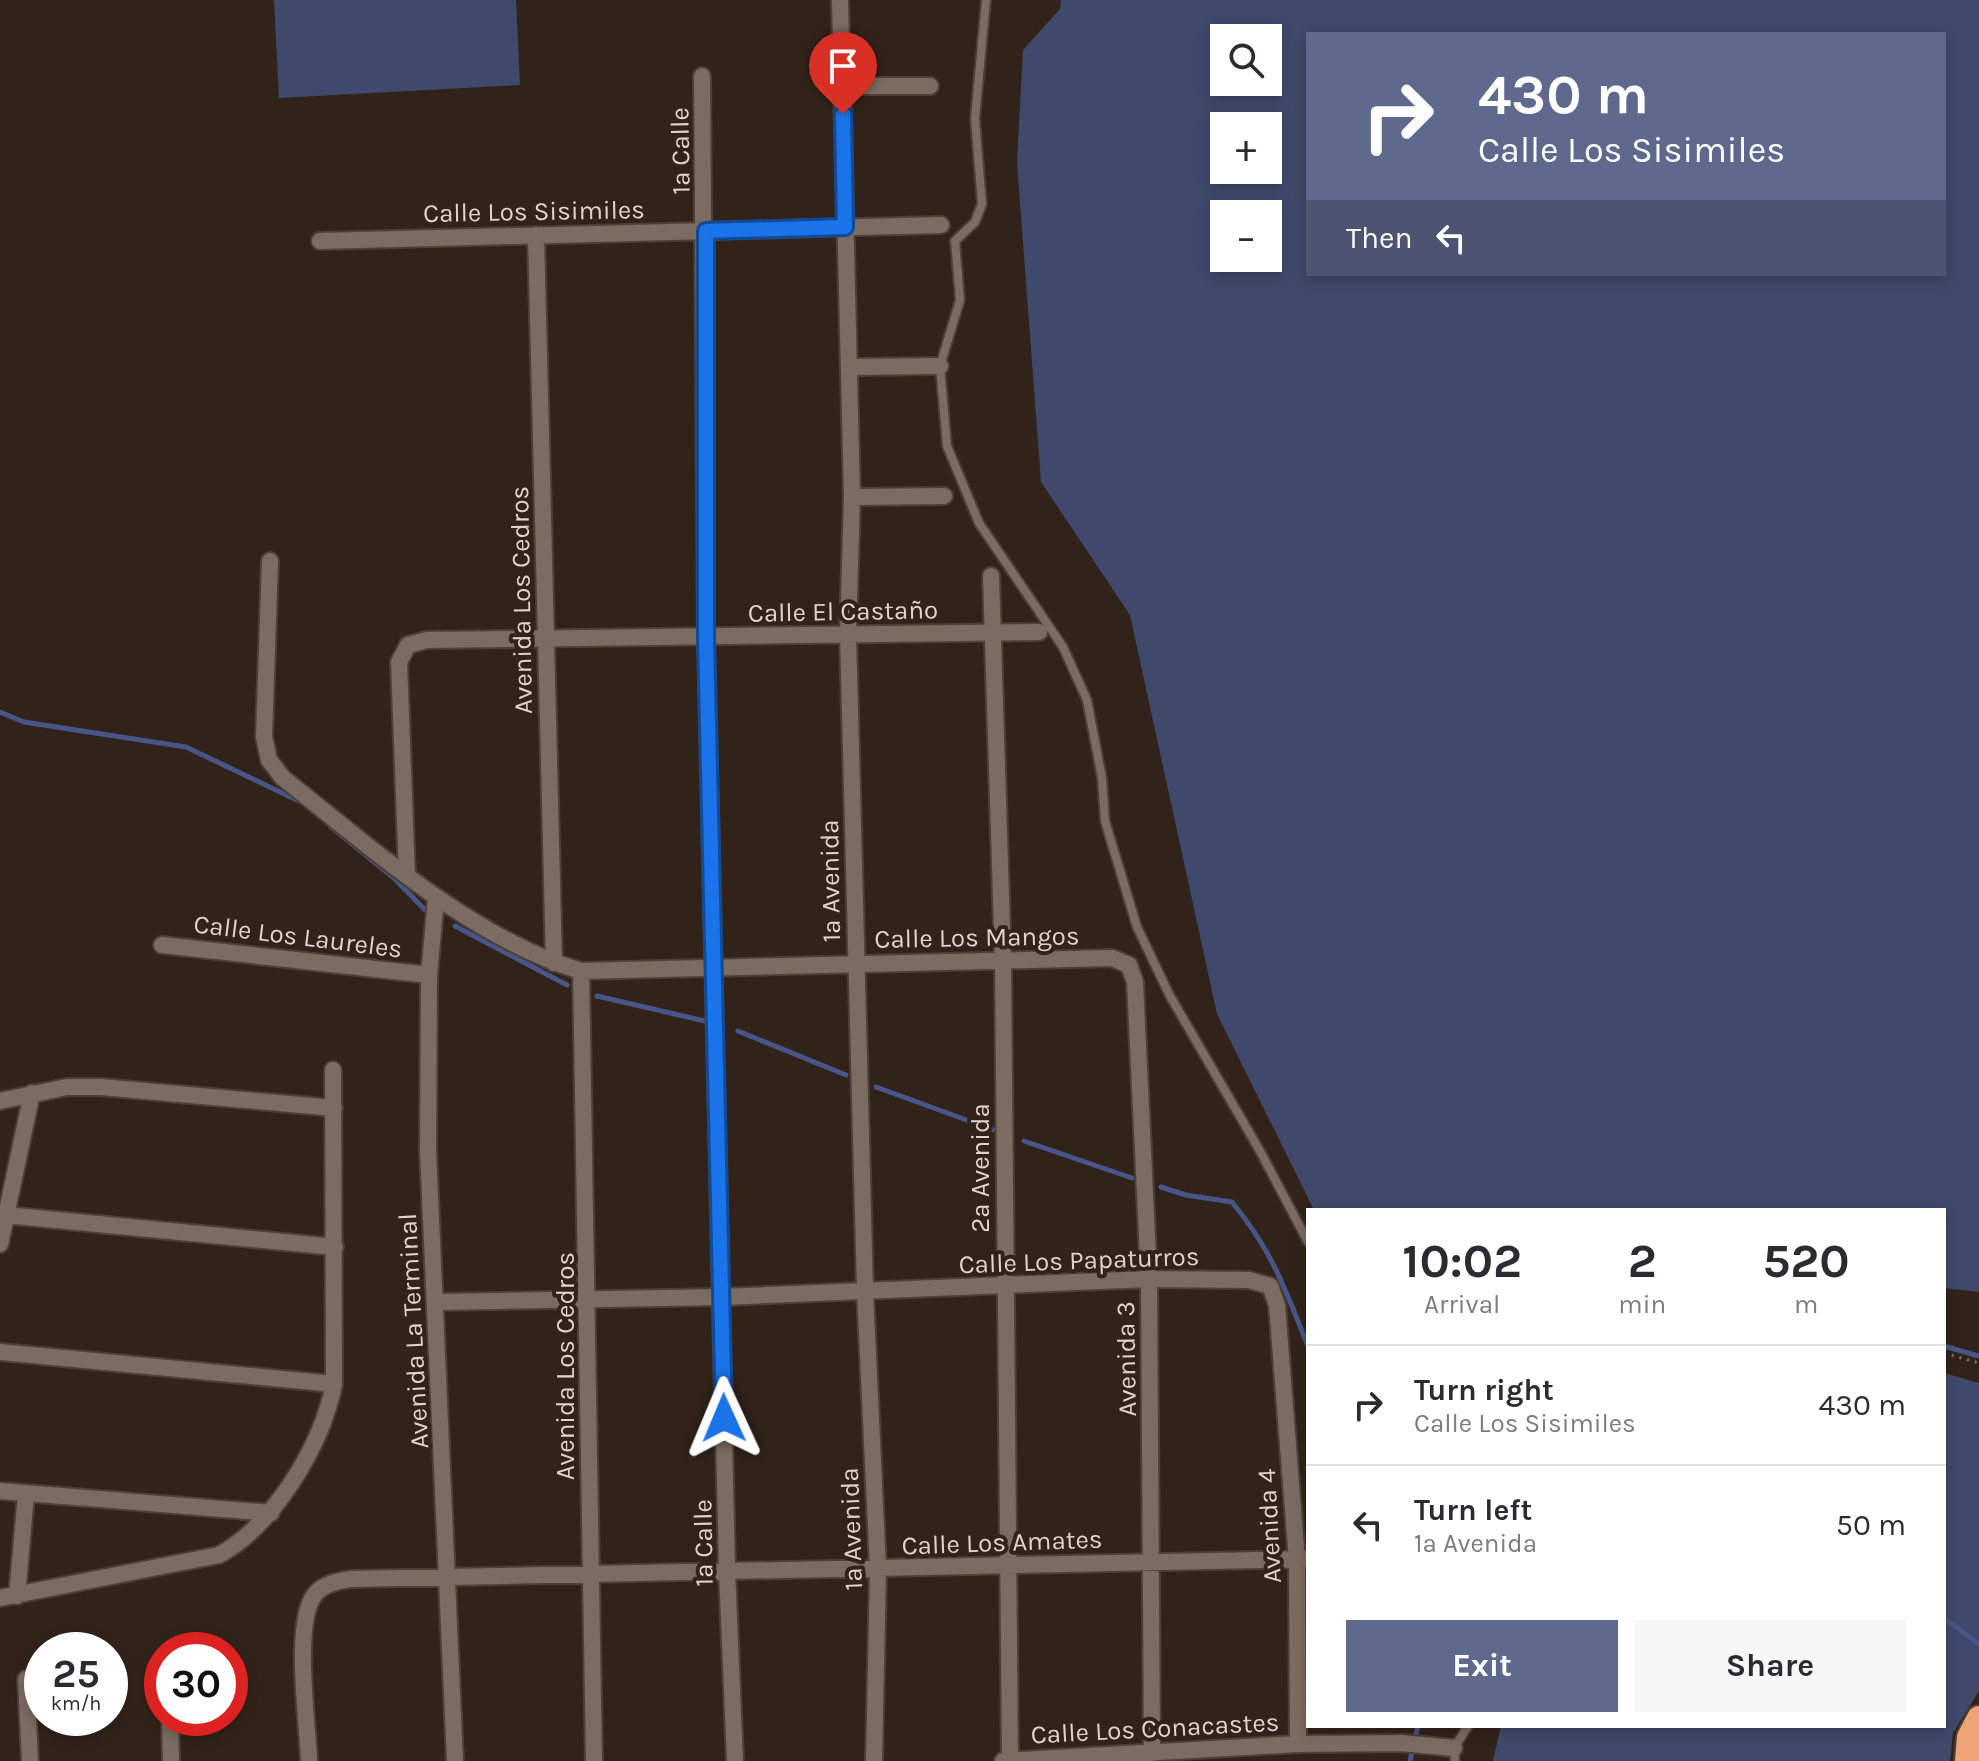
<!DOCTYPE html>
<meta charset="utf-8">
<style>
:root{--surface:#fff;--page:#f7f7f7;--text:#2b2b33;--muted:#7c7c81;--line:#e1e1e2;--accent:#5f698e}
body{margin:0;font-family:Karla,sans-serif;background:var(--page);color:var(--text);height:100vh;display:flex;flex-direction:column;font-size:30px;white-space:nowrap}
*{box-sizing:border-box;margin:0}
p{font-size:26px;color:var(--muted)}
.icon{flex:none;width:44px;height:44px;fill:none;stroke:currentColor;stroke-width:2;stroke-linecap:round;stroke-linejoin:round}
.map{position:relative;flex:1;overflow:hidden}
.sheet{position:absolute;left:1306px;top:1208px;width:640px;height:520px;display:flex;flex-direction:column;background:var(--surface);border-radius:0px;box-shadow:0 4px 12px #0003}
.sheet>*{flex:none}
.guide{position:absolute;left:1306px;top:32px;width:640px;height:244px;border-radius:0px;box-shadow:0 4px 12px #0003;background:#5f698e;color:#fff;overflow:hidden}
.controls{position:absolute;left:1210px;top:24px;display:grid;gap:16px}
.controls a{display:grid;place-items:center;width:72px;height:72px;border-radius:0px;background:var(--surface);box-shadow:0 4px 12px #0003;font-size:40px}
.speed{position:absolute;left:24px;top:1632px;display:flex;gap:16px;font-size:40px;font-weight:700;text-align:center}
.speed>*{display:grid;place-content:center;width:104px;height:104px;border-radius:50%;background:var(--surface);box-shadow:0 4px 12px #0003;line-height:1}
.speed small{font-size:20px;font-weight:400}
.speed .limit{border:12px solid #d22;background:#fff;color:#111}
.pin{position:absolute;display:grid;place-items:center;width:68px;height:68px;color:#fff;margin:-82px -34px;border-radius:50% 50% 50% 0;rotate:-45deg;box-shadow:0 0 8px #0007}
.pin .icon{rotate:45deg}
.me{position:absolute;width:88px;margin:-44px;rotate:359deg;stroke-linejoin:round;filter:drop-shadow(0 0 6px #0008)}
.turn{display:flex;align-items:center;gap:28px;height:168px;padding:0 40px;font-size:36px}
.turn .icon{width:104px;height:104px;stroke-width:2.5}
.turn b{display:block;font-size:56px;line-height:68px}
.then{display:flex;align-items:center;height:76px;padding:0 40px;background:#0003;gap:16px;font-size:30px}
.eta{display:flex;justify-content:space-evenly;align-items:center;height:136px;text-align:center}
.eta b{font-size:48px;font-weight:700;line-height:56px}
.action{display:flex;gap:16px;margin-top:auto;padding:16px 40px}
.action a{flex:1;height:92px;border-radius:0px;background:var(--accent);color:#fff;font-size:32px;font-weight:700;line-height:92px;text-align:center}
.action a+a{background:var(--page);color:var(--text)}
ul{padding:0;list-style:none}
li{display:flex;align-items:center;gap:24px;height:120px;padding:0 40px;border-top:2px solid var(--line)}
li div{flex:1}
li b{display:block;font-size:30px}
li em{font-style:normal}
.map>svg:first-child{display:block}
.grass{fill:#3f496b;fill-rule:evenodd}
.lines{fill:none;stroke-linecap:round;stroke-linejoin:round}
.stream{stroke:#475588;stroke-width:5}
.lane-casing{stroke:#4c3f39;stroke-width:12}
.street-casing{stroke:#4c3f39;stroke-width:20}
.highway-casing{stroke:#4c3f39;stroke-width:28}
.path{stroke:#81746d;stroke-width:3;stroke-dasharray:2 6;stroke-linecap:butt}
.lane{stroke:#7c6b60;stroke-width:8}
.street{stroke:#7c6b60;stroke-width:16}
.highway{stroke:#f0a374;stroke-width:24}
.route-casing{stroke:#114b97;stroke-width:20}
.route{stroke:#1a73e8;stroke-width:14}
.labels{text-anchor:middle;stroke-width:8;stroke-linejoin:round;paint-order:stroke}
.street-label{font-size:26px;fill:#ddd2cd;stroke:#32231a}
</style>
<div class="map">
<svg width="1979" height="1761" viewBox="0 0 1979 1761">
<rect width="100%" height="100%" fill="#32231a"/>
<path class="grass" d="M274,0H516L520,85L279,98Z
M1061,0H1979V1292L1944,1288V1210H1314L1217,1014L1130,615L1041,482L1017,162L1023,50L1060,9ZM1308,34H1944V274H1308ZM1224,38H1268V82H1224ZM1224,126H1268V170H1224ZM1224,214H1268V258H1224Z
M1944,1373L1979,1383V1691L1953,1733L1950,1761H1493L1501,1726H1944Z"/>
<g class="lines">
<path class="stream" d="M0,712L24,722L186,747L301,802
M330,826L395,879L428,913
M455,926L567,985
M597,996L709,1022
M738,1031L846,1075
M876,1087L994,1130
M1024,1141L1132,1178
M1161,1187L1186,1195L1232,1202C1273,1252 1284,1287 1308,1346
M1944,1346L1979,1356
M1944,1618L1979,1644
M1410,1761L1418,1726"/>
<g class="lane-casing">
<path id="lane" d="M986,0L975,119L982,204L975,222L955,241L960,300L940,366L947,446L979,523L1063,647L1087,700L1102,778L1105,821L1137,927L1170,996L1260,1151L1308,1242
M1455,1761L1454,1748L1468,1726"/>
</g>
<g class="street-casing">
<path id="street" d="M840,0L852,497L848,634L865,1291L878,1569L874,1761
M702,76L706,637L727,1570L735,1761
M842,86H930
M536,235L554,963
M320,241L941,225
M849,367L940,366
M852,497L944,496
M270,561L264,737L269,760L283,778C370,847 474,940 581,971L1112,958L1129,965L1135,982L1149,1279L1152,1753
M991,576L1003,961L1010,1761
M407,876L399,662L408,645L427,640L1039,632
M436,898L429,975L428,1151L455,1761
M162,945L429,975
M581,971L594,1761
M0,1101L67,1087H101L334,1108
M5,1215L335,1247
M0,1244L32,1093
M437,1302L722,1297L1149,1279L1249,1280L1270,1286L1277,1305L1297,1560L1298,1744
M0,1352L334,1384
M0,1491L271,1513
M17,1596L26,1494
M0,1598L219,1555C274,1525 322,1445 334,1384L333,1070
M26,1679L30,1761
M170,1718L171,1761
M309,1761C308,1724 292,1619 316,1593C325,1583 339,1581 351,1579L1308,1559
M1003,1761L1298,1744L1401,1743L1454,1748"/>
</g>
<g class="highway-casing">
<path id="highway" d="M1967,1761L1969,1737L1979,1718"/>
</g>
<path class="path" d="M1944,1353L1979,1363"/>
<use href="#lane" class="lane"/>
<use href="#street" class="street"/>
<use href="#highway" class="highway"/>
</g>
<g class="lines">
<g class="route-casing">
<path id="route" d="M724,1418L706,637V231L845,227L843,114"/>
</g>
<use href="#route" class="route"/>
</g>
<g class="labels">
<g class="street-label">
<text transform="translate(680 151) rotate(-91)" y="9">1a Calle</text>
<text transform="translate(534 211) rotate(-1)" y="9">Calle Los Sisimiles</text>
<text transform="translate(521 600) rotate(-91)" y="9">Avenida Los Cedros</text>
<text transform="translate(843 611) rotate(-1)" y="9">Calle El Castaño</text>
<text transform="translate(830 881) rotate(-91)" y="9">1a Avenida</text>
<text transform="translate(298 936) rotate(7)" y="9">Calle Los Laureles</text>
<text transform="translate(977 937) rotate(-1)" y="9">Calle Los Mangos</text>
<text transform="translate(980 1168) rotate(-90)" y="9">2a Avenida</text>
<text transform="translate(1079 1260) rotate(-2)" y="9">Calle Los Papaturros</text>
<text transform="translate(413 1331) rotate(-93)" y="9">Avenida La Terminal</text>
<text transform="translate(1126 1359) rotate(-91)" y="9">Avenida 3</text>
<text transform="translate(565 1366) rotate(-90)" y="9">Avenida Los Cedros</text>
<text transform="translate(1269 1526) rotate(-93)" y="9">Avenida 4</text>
<text transform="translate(851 1529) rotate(-92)" y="9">1a Avenida</text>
<text transform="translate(1002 1542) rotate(-2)" y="9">Calle Los Amates</text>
<text transform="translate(703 1543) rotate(-91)" y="9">1a Calle</text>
<text transform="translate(1155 1728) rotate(-3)" y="9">Calle Los Conacastes</text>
</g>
</g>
</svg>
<div class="controls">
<a><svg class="icon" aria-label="search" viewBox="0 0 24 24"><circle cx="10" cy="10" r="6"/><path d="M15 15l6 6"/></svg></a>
<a>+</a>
<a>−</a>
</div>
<div class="speed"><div>25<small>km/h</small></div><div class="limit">30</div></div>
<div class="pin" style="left:843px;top:114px;background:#d93025"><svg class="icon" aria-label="arrive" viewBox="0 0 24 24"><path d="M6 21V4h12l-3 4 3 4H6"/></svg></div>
<svg class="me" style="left:724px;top:1418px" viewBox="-20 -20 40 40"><path d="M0-17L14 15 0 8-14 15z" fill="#1a73e8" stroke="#fff" stroke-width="4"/></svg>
<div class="guide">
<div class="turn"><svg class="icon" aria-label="right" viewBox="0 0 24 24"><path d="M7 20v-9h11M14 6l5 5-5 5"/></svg><div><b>430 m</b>Calle Los Sisimiles</div></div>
<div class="then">Then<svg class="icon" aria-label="left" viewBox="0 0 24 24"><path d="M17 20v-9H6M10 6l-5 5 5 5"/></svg></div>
</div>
<section class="sheet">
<div class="eta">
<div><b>10:02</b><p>Arrival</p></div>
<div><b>2</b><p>min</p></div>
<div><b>520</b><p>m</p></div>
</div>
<ul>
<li><svg class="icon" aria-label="right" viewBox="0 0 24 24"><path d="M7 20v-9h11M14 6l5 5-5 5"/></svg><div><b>Turn right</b><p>Calle Los Sisimiles</p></div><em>430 m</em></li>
<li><svg class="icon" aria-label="left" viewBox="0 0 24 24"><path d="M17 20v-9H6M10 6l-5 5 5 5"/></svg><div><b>Turn left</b><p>1a Avenida</p></div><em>50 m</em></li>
</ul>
<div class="action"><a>Exit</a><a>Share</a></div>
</section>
</div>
